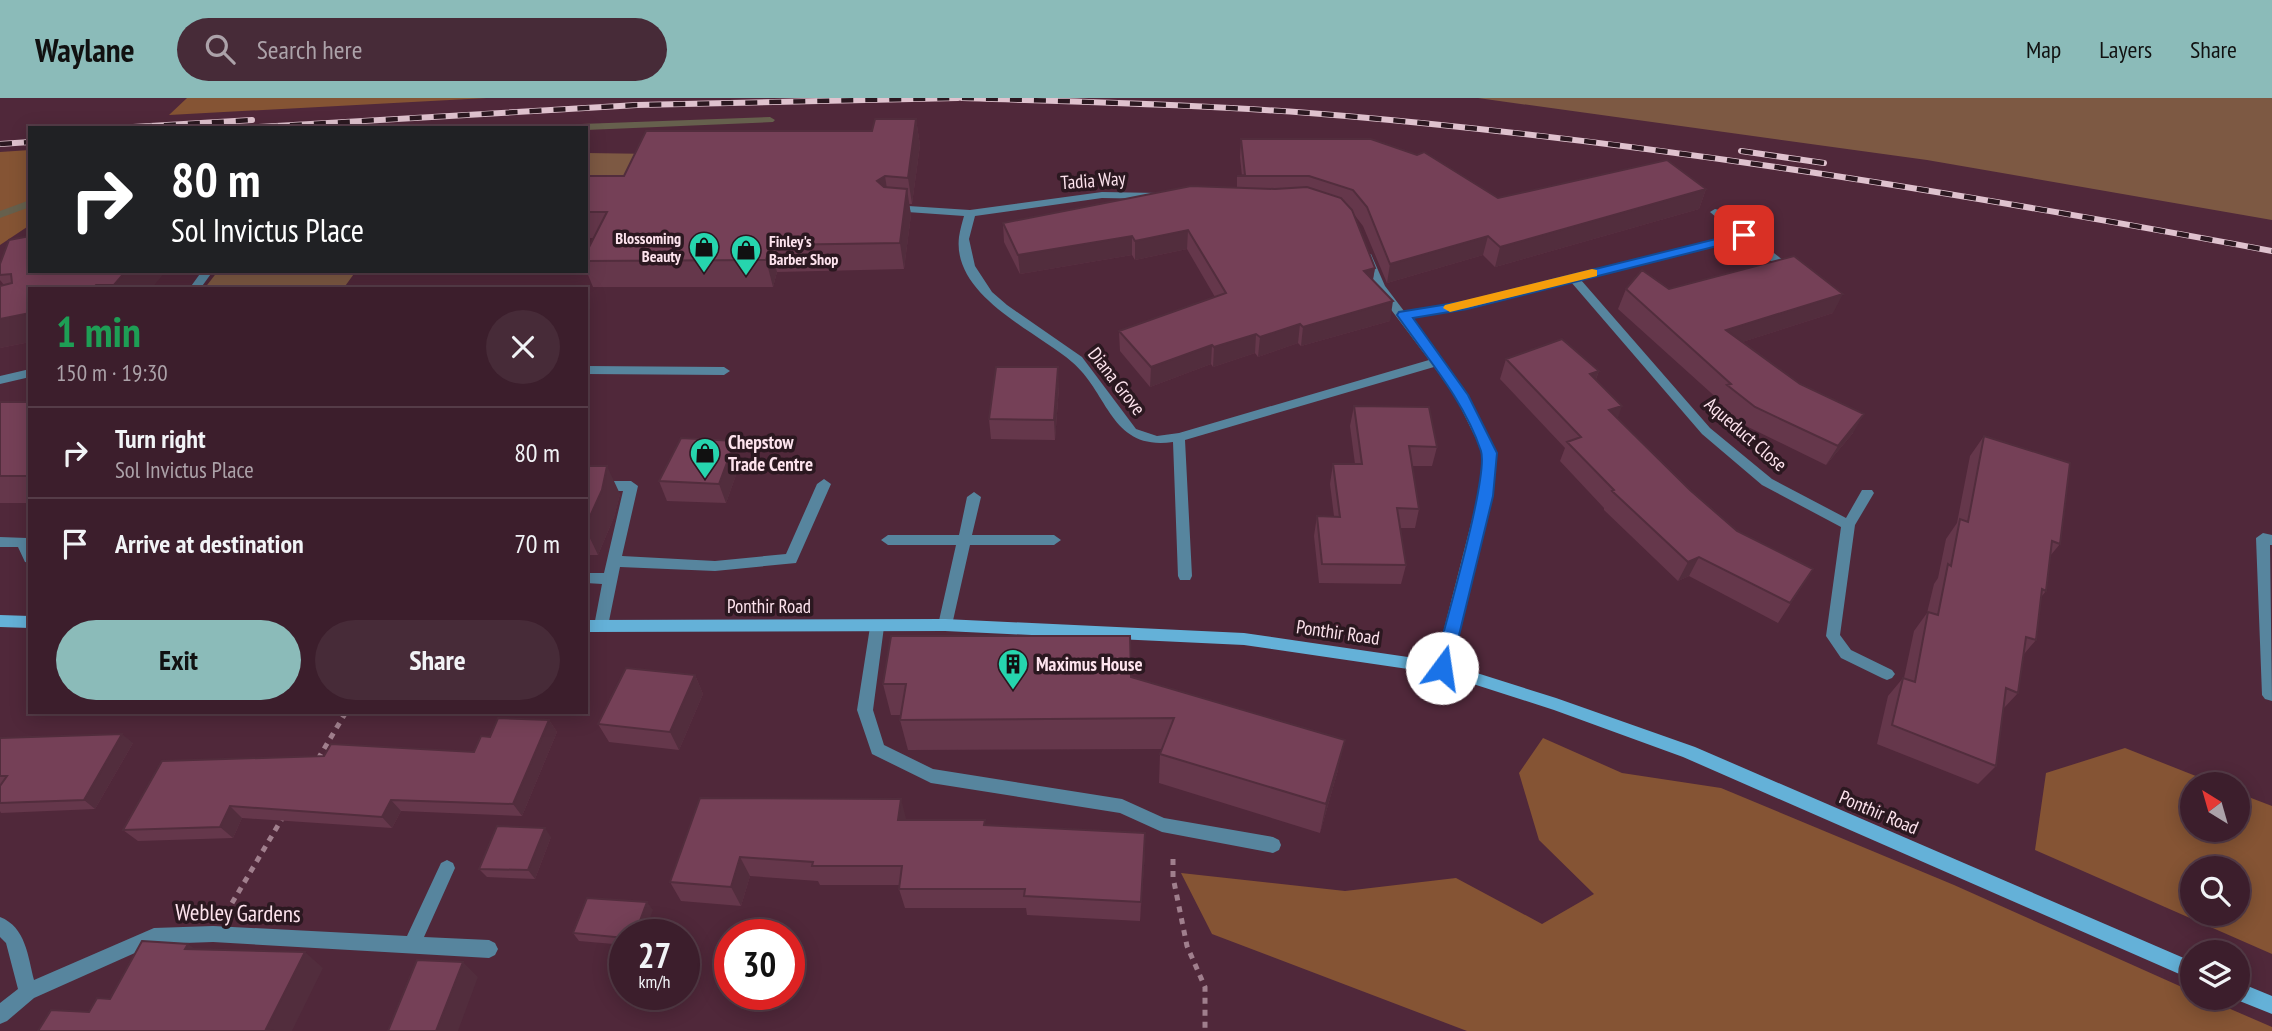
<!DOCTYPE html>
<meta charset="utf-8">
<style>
:root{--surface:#3c1e2c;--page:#472b38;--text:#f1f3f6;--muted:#aca2a9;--line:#553c48;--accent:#8bbbb9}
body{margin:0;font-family:"PT Sans Narrow",sans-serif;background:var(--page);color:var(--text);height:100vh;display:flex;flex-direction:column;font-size:26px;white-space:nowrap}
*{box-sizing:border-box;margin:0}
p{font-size:23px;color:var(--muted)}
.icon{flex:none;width:38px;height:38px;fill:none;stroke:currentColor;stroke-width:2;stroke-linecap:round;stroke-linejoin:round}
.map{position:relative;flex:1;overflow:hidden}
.drawer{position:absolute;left:28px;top:189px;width:560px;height:427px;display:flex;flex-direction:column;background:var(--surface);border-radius:0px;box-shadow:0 4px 18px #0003,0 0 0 2px var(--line)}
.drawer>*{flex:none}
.banner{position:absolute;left:28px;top:28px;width:560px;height:147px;border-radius:0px;box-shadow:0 4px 18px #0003,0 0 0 2px var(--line);background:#202124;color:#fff;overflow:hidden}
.needle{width:46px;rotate:323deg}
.buttons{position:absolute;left:2180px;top:674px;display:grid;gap:14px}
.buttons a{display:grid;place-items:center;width:70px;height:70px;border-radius:50%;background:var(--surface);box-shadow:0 4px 18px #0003,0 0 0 2px var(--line);font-size:35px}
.speed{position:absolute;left:609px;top:821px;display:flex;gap:14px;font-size:35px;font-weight:700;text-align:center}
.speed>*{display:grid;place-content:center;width:91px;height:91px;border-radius:50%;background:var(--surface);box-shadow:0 4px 18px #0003,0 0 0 2px var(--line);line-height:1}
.speed small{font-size:18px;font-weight:400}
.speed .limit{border:10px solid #d22;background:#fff;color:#111}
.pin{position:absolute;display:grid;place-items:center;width:60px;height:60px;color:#fff;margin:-30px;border-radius:14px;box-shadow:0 4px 10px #0006}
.me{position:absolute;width:77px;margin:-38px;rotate:14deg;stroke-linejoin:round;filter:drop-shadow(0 0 5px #0008)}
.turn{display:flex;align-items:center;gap:24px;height:147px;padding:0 28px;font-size:32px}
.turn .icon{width:91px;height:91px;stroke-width:2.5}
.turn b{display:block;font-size:49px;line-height:60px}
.round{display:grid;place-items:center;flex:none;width:74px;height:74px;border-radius:37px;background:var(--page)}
.headline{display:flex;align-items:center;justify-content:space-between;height:119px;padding:0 28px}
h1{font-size:42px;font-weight:700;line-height:52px;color:#1e9e55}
.cta{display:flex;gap:14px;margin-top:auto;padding:14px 28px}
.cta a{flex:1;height:80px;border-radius:42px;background:var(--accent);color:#111;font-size:28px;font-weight:700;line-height:80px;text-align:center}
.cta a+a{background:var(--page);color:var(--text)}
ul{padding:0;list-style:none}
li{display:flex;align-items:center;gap:21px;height:91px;padding:0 28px;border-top:2px solid var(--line)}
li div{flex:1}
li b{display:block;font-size:26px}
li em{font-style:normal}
header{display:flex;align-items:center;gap:42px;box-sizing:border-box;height:98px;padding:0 35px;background:var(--accent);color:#111}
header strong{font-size:33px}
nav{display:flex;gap:38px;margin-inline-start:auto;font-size:24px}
.search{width:490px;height:63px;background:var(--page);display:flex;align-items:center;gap:18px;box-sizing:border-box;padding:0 24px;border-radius:38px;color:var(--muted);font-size:26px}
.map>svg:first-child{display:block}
.green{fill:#7d5943}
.forest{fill:#855434;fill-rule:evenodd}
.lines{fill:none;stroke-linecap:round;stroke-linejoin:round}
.stream{fill:#66604d;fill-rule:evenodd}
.path{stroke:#a07f8d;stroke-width:5;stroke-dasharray:6 6;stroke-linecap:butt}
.lane{fill:#57859e;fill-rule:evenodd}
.street{fill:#57859e;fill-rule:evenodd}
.secondary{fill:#64b1d8;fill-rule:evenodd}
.rail-casing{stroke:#dfc2ce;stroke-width:6}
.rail{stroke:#2b1820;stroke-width:4.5;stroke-dasharray:12;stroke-linecap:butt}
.wall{fill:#65374b}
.shaded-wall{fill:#522d3d}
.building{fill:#754057;stroke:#522d3d;stroke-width:2}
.route{fill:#1a73e8;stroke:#114b97;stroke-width:2}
.slow{fill:#f59e0b}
.labels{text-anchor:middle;stroke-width:7;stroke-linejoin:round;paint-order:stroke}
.far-poi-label{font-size:16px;font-weight:bold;fill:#fde3ed;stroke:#2b1820;text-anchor:end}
.street-label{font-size:19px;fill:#fde3ed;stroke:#2b1820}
.poi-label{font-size:19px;font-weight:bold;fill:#fde3ed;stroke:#2b1820;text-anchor:start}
.near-street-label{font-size:23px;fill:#fde3ed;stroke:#2b1820}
</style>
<header>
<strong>Waylane</strong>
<div class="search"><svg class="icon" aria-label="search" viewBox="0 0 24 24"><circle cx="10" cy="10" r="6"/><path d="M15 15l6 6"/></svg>Search here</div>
<nav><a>Map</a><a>Layers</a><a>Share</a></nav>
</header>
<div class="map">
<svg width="2272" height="933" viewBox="0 0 2272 933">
<rect width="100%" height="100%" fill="#50283a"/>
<path class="green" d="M1478,0H2272V122L1927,62Z
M586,55L655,56L633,100L586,99Z
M218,173H356L343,191H204Z"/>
<path class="forest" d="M187,0H487L169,17Z
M30,52V127L0,147V54Z
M1543,640L1622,675L1721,690L1954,787L2193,894V900H2205L2272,929V933H1467L1212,836L1181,775L1345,793L1456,780L1542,826L1594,796L1539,742L1519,675Z
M2125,650L2216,686H2193V732H2238V695L2272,708V856L2035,752L2046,675ZM2193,770H2238V816H2193Z"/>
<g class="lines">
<path class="stream" d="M770,19L775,22L773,24L586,32V30H549L554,27Z
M30,102V109L0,120V113Z"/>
<path class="path" d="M318,661L346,614
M1173,761V779L1187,848L1205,889V933
M232,805L283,719"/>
<path class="lane" d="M202,173H213L200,191H189Z
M586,268L724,269L730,273L724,277L586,276Z
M30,271V279L0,286V278Z
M824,381L831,386L796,465L715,473L620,469L608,528L606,532H596L594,528L602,486L586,485V475H604L623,393H586V383H631L638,388L622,458L715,463L786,456L817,386Z
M974,394L981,399L972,437H1054L1061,442L1054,447H970L952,527L950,531H940L938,527L956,447H888L881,442L888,437H959L967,399Z
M2263,435L2272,437V447H2270L2272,603L2265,601L2262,597L2256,440Z
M0,439L27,440L30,446V465L25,464L18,449H0Z
M877,523L882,525L884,529L873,612L884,647L933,671L1122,701L1164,720L1273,739L1279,742L1281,747L1279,752L1273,755L1162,734L1120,715L931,685L872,656L857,612L870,529L872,525Z"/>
<path class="street" d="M1102,94L1159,95L1164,98L1159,101L1102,100L975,118L969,141L975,168L992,194L1007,207L1082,259L1136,331L1157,338L1179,335L1429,262L1374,189L1362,158L1363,156H1371L1385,188L1404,213L1467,203L1736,136L1710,114L1715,111L1719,112L1788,166V170H1780L1742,141L1581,182L1710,330L1772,381L1846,420L1862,392H1872L1874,395L1855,427L1840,537L1851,552L1892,572L1895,576L1892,580L1887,582L1882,580L1841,560L1826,538L1841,429L1762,387L1702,336L1571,184L1467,211L1409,220L1465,294L1495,355L1492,398L1447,574L1442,576L1437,574L1434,570L1478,398L1483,355L1455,298L1434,269L1185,342L1192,478L1190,482H1180L1178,478L1173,344C1110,353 1109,295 1072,264C1036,233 952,198 959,139C960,132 962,125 964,118L893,113L888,110L893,107L970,112Z
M447,762L453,765L455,770L424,839L489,842L495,845L498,851L495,857L489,860L213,844L155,846L34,900L7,923L0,926V905L18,891L6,845L0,839V819C26,829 28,859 34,882L154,830L213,828L407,838L441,765Z"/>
<path class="secondary" d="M0,517L30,518V530L0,529Z
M945,521L1244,535L1442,564L1556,600L1695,649L2193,864V882L1683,659L1554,612L1442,576L1244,547L945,533L586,534V522Z
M2238,884L2272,898V916L2232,900H2238Z"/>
<g class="rail-casing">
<path id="rail" d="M962,0C1090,4 1219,7 1346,18C1658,45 1965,96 2272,153
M116,30L252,22
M242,30L637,7L958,0
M0,46L30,44
M1741,53L1824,65"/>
</g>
<use href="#rail" class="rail"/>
</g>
<path class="wall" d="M916,21L920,47L912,106H909L911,117L904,171L777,174L773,189H593L586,172V155L594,140H586V78H624L872,33Z
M1241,41L1498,100L1706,91L1699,111L1495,169L1483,157L1387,185L1363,128L1353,115L1375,170L1373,182L1390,223L1301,248L1298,245L1258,259L1255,255L1213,269L1211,266L1150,289L1120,253L1119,233L1215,199L1187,151L1135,162L1132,157L1020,176L1004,144L1003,125L1237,90V78H1242L1240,59Z
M0,166L30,173L151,191H30V244L0,250L4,187L0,182Z
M1626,191H1669L1833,215L1742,244L1853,335L1826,367L1746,328L1718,307L1720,303L1618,211Z
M1506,261L1599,273L1596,281L1618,320L1690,392L1737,433L1813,471L1778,525L1689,478L1678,483L1604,412V410L1560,363L1565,350L1500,281Z
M1059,289L1055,342L991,341L989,321Z
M0,304H30V413L26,409L29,405H0Z
M1354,308L1437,349L1432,368H1412L1419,411L1415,430H1400L1406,467L1401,486L1319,485L1314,438L1317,418H1334L1330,386L1333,366H1355L1350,328Z
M1984,338L2060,446L2050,458L2046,493L2041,499L2036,542L2024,556L2018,595L2003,611L1996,668L1978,686L1877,646L1888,598L1903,580H1904L1914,533L1927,515L1934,486L1938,480L1946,441L1957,425L1970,358Z
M741,363L726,405L667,403L659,383Z
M586,368L620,396L614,419L598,457H586Z
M695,577L703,596L679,652L609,644L598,626Z
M1131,579L1338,672L1320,735L1159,685L1160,656L1162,651L908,652L900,622L901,617H891L883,586Z
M549,622L557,634L522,718L401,713L392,730L242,720L233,740L138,743L123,732L474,654L490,639Z
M0,640L133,645L95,711L1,715L0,713Z
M700,700L906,722L986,727L1145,754L1140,823L1027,817L1026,810H905L899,791L900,787H820L818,783L750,778L741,808L681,803L670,784Z
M551,739L535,781L487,779L479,771Z
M653,812L625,836V847L579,843L573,835Z"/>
<path class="shaded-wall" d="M916,21L920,47L912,106L908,80Z
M885,78L889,104L877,83Z
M907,91L911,117L904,171L900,145Z
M1706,91L1699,111L1495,169L1500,149Z
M1188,132L1187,151L1135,162V143Z
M1132,138V157L1020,176L1018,157Z
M1488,138L1483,157L1387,185L1390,166Z
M770,147L777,174L773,189L766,162Z
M1375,170L1371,190L1364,173Z
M126,173H166L151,191H117L114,187Z
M1843,196L1833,215L1717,252L1726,232Z
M1393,203L1390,223L1301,248L1303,229Z
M30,215V244L0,250V221Z
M1300,226L1298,245L1258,259L1260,239Z
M1256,236L1255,255L1213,269L1214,249Z
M1212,247L1211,266L1150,289L1151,269Z
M1058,269L1059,289L1055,342L1054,322Z
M1599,273L1591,293L1590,276Z
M1622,308L1615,328L1609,312Z
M1864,316L1853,335L1826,367L1838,348Z
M735,343L741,363L726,405L719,386Z
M607,368L620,396L614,419L598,457L586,432V427Z
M1699,459L1689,478L1678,483L1688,464Z
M695,577L703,596L679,652L670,634Z
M549,622L557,634L522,718L513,706Z
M122,636L133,645L95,711L84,702Z
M1345,642L1338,672L1320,735L1326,706Z
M901,701L906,721L903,741L898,722Z
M391,702L401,713L392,730L382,719Z
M230,708L242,720L233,740L220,729Z
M545,730L551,739L535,781L528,772Z
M1145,735V754L1140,823L1141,804Z
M740,759L750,778L741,808L731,789Z
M647,804L653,812L644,836H635Z
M188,846L209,861L185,851Z
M305,854L323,870L292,933H269L266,931Z
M463,864L478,879L458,933H436Z"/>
<path class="building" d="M875,21H916L908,80L885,78L877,83L884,89L907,91L900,145L770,147L766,162L586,163V155L607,114H586V78H624L646,33H872Z
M1241,41H1371L1417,57L1424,54L1498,100L1667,62L1706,91L1500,149L1488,138L1390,166L1367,109L1353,92L1309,78H1237L1245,77Z
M1191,88L1275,91L1307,89L1341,100L1352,112L1375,170L1364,173L1393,203L1303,229L1300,226L1260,239L1256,236L1214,249L1212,247L1151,269L1119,233L1226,195L1188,132L1135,143L1132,138L1018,157L1003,125Z
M30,138V173H126L114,187H96L93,191H30V215L0,221V188L12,185L11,176L0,177V166L9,142Z
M1794,158L1843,196L1726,232L1800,286L1864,316L1838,348L1755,309L1727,287L1731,286L1626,191L1642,172L1669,191Z
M1562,241L1599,273L1590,276L1622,308L1609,312L1690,392L1737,433L1813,471L1790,505L1699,459L1688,464L1612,393L1614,392L1567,344L1581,339L1506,261Z
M996,269H1058L1054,322L989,321Z
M0,304H30V378H0Z
M1354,308L1429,309L1437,349L1409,348L1419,411L1397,410L1406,467L1322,466L1317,418L1340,419L1333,366H1362Z
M1984,338L2070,365L2060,446L2052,443L2046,493L2042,491L2036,542L2026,539L2018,595L2006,590L1996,668L1892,627L1903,580L1915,584L1928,514L1938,517L1948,466L1951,468L1960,421L1968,424Z
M681,340L735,343L719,386L659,383Z
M586,368H607L602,392L586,427Z
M891,538H1130L1131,579L1345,642L1326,706L1160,656L1174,620L900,622L906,586H883Z
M626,570L695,577L670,634L598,626Z
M498,620L549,622L513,706L391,702L382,719L230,708L220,729L123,732L162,663L324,658L331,646L474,654L481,638L490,639Z
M122,636L84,702L0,705V688L7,678H0V640Z
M700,700L901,701L898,722H985L984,727L1145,735L1141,804L1024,798L1025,791H899L902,768H812L813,764L740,759L731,789L670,784Z
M497,728L545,730L528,772L479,771Z
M587,800L647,804L635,836H625V840L573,835Z
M142,843L188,846L185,851L305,854L266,931L274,933H38L51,912L89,914L97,900L110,901Z
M417,862L463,864L436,933H388Z"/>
<path class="route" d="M1744,134L1749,135V140L1467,211L1413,220L1468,297L1497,355L1493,398L1451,570L1448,575H1436L1434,570C1443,534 1489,379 1481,353C1464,302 1427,260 1397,217L1399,214L1467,203Z"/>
<path class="slow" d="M1592,171L1597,172V178L1450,214L1443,210L1445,207Z"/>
<defs>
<g id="shop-pin" transform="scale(1.575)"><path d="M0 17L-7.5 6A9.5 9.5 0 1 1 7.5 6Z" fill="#26d5ae" stroke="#2b1820"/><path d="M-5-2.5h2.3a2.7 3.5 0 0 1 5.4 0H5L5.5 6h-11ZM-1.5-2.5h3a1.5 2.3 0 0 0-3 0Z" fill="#111"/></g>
<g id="building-pin" transform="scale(1.575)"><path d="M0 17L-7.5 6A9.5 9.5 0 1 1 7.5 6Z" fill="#26d5ae" stroke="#2b1820"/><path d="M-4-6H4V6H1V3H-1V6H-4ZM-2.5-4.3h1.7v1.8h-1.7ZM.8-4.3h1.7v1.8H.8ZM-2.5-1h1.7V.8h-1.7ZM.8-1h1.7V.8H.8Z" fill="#111"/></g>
</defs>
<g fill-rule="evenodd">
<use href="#shop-pin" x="704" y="149"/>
<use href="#shop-pin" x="746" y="152"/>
<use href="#shop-pin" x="705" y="355"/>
<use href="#building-pin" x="1013" y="566"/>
</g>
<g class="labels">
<g class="far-poi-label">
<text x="681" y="146">Blossoming<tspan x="681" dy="18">Beauty</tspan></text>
<text x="769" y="149" text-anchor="start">Finley's<tspan x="769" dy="18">Barber Shop</tspan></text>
</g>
<g class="street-label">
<text transform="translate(1093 82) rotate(-4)" y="7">Tadia Way</text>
<text transform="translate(1117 283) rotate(52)" y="7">Diana Grove</text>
<text transform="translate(1746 336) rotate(41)" y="7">Aqueduct Close</text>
<text x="769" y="515">Ponthir Road</text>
<text transform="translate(1338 534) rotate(8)" y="7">Ponthir Road</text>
<text transform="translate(1879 714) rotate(23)" y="7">Ponthir Road</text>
</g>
<g class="poi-label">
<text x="728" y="351">Chepstow<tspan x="728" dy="22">Trade Centre</tspan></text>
<text x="1036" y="573">Maximus House</text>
</g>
<g class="near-street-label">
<text transform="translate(238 815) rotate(1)" y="8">Webley Gardens</text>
</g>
</g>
</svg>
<div class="buttons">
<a><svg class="needle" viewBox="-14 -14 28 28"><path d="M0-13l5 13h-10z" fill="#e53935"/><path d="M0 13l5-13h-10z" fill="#aca2a9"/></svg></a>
<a><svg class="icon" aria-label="search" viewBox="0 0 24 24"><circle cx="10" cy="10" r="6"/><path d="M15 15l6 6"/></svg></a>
<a><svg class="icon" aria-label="layers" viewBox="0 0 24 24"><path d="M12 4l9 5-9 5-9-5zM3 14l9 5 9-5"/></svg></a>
</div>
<div class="speed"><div>27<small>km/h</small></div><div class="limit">30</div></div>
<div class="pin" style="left:1744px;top:137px;background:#d93025"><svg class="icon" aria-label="arrive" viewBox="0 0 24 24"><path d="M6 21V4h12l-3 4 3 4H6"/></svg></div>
<svg class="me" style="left:1442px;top:570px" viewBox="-20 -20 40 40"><circle r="19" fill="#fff"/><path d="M0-13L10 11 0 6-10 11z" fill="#1a73e8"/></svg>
<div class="banner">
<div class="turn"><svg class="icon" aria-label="right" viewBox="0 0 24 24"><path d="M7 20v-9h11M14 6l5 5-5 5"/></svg><div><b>80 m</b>Sol Invictus Place</div></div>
</div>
<section class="drawer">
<div class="headline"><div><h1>1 min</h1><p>150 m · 19:30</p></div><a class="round"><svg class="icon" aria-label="close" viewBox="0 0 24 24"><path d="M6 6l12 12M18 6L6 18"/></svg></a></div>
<ul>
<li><svg class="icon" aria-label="right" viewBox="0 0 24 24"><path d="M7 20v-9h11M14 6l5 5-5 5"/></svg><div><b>Turn right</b><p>Sol Invictus Place</p></div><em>80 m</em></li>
<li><svg class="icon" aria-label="arrive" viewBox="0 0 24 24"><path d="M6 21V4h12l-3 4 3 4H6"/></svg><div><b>Arrive at destination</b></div><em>70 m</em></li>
</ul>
<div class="cta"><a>Exit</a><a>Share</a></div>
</section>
</div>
